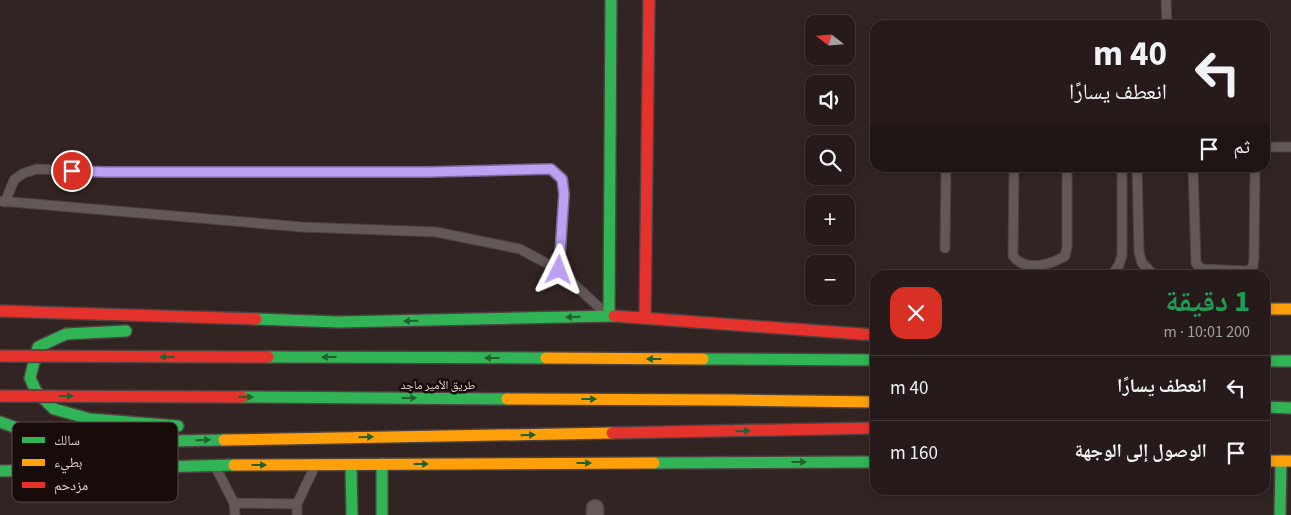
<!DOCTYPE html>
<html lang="ar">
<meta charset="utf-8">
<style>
:root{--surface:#261b1a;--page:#2e2423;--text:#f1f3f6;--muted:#a4a1a2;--line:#423939}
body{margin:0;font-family:"Source Sans 3","Noto Naskh Arabic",sans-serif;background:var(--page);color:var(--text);direction:rtl;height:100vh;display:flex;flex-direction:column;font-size:19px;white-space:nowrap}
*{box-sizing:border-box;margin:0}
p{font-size:16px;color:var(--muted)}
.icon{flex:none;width:28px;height:28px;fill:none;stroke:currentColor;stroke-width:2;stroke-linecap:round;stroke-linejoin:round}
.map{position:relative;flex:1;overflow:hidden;direction:ltr}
.details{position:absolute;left:870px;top:270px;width:400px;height:225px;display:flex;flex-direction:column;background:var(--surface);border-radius:15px;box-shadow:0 2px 8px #0003,0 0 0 1px var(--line);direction:rtl}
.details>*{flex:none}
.hud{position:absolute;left:870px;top:20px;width:400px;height:152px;border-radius:15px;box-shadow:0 2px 8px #0003,0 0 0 1px var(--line);direction:rtl;background:#261b1a;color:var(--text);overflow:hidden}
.needle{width:32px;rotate:287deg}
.buttons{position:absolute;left:805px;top:15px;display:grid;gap:10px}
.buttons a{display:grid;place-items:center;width:50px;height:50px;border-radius:10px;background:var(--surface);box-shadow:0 2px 8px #0003,0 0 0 1px var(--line);font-size:25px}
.pin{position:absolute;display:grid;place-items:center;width:42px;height:42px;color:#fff;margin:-21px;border:2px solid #fff;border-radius:50%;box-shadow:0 1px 5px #0007}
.me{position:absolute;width:55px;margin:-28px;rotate:3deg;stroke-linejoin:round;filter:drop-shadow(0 0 4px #0008)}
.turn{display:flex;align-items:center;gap:18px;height:105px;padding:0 20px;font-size:22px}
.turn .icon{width:65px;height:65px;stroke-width:2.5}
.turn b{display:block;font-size:35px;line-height:42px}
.then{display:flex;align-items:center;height:48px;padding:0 20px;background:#0003;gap:10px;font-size:19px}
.round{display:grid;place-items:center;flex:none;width:52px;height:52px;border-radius:15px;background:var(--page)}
.summary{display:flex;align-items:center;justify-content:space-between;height:85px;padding:0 20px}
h1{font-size:30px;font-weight:700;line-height:38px;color:#1e9e55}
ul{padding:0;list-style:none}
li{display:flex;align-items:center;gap:15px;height:65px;padding:0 20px;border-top:1px solid var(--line)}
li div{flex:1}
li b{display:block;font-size:19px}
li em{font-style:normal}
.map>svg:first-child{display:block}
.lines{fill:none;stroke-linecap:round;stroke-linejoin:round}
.lane-casing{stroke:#4d403f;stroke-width:11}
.street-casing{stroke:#4d403f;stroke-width:19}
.fast-casing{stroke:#4d403f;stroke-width:14}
.slow-casing{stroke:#4d403f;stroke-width:14}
.jam-casing{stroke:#4d403f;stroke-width:14}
.lane{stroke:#635857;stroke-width:9}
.street{stroke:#635857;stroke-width:16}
.fast{stroke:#30b455;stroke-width:11}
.slow{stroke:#ff9f0a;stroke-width:11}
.jam{stroke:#e5322d;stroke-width:11}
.fast-bridge-casing{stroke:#4d403f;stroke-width:14;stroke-linecap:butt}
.slow-bridge-casing{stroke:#4d403f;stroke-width:14;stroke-linecap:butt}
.jam-bridge-casing{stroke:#4d403f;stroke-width:14;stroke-linecap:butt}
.fast-bridge{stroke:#30b455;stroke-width:11}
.slow-bridge{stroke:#ff9f0a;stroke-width:11}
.jam-bridge{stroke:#e5322d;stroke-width:11}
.oneway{fill:#246030}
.route-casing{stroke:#7a689d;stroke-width:12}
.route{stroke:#bca0f2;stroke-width:9}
.labels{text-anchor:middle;stroke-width:5;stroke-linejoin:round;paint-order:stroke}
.street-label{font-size:12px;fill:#e0cecb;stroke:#180c0b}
.key{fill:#180c0b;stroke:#544645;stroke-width:1}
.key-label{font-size:14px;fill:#e0cecb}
</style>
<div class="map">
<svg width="1291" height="515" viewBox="0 0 1291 515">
<rect width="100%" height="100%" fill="#322422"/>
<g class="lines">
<g class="lane-casing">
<path id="lane" d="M1166,0L1167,25
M1265,147H1291
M1014,168L1013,256C1025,272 1050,265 1065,256L1067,247V168
M1137,168L1139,252L1142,263L1154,275
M1193,168L1196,263L1201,269L1249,271L1253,266L1254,257L1255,168
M0,201L302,227L436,232L520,249L559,270L603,311
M5,202L14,180L24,173L37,169L107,172H411L551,169L563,179L564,194L559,270
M945,248L946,168
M1112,275L1119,265L1122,255V168
M216,468L234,503L297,504L314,468
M234,503L235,515
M297,504V515"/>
</g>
<g class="street-casing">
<path id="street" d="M595,515V508"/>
</g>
<g class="fast-casing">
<path id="fast" d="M609,316L611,0
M256,319L339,322L614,316
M126,331L66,334L38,347L30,378L36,391L54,409L90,419L178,426
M703,359L875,360
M1265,361H1291
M1265,407L1291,408
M0,422L42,437L110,442L224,440
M654,463L875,462
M382,464V515
M351,465L352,515
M0,471L234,465
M1280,515L1281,461"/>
</g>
<g class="slow-casing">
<path id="slow" d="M1265,309H1291
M732,400L875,402
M224,440L612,433
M1265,461H1291
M234,465L654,463"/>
</g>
<g class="jam-casing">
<path id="jam" d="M0,311L256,319
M614,316L875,335
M645,317L649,0
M612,433L875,428"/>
</g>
<use href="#lane" class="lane"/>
<use href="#street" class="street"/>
<use href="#fast" class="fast"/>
<use href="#slow" class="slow"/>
<use href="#jam" class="jam"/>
<g class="fast-bridge-casing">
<path id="fast-bridge" d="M268,357L546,358
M242,397L507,399"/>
</g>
<g class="slow-bridge-casing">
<path id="slow-bridge" d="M546,358L703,359
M507,399L732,400"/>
</g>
<g class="jam-bridge-casing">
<path id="jam-bridge" d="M0,356L268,357
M0,396L242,397"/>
</g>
<use href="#fast-bridge" class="fast-bridge"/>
<use href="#slow-bridge" class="slow-bridge"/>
<use href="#jam-bridge" class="jam-bridge"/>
</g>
<defs><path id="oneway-solid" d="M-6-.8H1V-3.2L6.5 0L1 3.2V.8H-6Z" transform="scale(1.25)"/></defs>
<g class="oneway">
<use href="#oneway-solid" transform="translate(573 317) rotate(179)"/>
<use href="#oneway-solid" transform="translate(411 321) rotate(179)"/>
<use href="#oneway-solid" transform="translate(167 357) rotate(-180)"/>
<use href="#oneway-solid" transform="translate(329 357) rotate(-180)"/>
<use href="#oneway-solid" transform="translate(492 358) rotate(-180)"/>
<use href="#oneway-solid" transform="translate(654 359) rotate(-180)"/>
<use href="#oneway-solid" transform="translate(66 396)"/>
<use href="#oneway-solid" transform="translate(246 397)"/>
<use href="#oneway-solid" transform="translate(409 398)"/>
<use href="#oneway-solid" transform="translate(589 399)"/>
<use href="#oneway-solid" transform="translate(743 431) rotate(-1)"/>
<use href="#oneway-solid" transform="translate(528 435) rotate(-1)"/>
<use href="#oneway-solid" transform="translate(366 437) rotate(-1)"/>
<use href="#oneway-solid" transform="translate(203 440) rotate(-1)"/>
<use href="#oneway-solid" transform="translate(799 462)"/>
<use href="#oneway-solid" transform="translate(584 463)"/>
<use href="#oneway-solid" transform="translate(421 464)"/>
<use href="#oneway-solid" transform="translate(259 465)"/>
</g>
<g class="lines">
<g class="route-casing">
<path id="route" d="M72,171L106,172H428L551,169L562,179L564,194L559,270"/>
</g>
<use href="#route" class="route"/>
</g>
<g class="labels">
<g class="street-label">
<text x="438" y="389">طريق الأمير ماجد</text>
</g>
</g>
<rect x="12" y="422" width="166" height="80" rx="8" class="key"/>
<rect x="22" y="437" width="23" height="6" fill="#30b455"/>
<rect x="22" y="459" width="23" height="7" fill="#ff9f0a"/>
<rect x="22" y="482" width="23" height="6" fill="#e5322d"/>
<g class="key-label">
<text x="54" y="445">سالك</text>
<text x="54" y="467">بطيء</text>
<text x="54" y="490">مزدحم</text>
</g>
</svg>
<div class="buttons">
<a><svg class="needle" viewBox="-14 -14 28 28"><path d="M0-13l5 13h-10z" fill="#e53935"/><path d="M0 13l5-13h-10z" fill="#a4a1a2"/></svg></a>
<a><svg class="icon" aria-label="sound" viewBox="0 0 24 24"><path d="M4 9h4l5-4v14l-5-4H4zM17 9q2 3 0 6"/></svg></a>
<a><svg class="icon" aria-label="search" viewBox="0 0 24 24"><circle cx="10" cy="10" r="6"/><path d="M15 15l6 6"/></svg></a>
<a>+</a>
<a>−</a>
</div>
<div class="pin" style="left:72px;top:171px;background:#d93025"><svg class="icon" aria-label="arrive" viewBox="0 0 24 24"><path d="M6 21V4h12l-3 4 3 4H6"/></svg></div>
<svg class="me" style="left:559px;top:270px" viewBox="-20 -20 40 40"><path d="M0-17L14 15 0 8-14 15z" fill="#bca0f2" stroke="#fff" stroke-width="4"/></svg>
<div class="hud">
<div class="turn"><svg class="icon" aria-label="left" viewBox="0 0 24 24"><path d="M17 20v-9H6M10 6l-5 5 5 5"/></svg><div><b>40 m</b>انعطف يسارًا</div></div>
<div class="then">ثم<svg class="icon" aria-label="arrive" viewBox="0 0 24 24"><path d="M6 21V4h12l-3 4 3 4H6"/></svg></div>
</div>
<section class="details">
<div class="summary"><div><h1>1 دقيقة</h1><p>200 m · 10:01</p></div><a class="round" style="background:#d93025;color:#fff"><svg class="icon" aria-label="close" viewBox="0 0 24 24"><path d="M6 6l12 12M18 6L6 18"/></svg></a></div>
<ul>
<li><svg class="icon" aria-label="left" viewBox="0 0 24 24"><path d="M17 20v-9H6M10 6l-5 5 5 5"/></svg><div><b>انعطف يسارًا</b></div><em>40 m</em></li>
<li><svg class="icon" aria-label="arrive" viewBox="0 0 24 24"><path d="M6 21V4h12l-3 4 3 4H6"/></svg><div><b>الوصول إلى الوجهة</b></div><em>160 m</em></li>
</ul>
</section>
</div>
